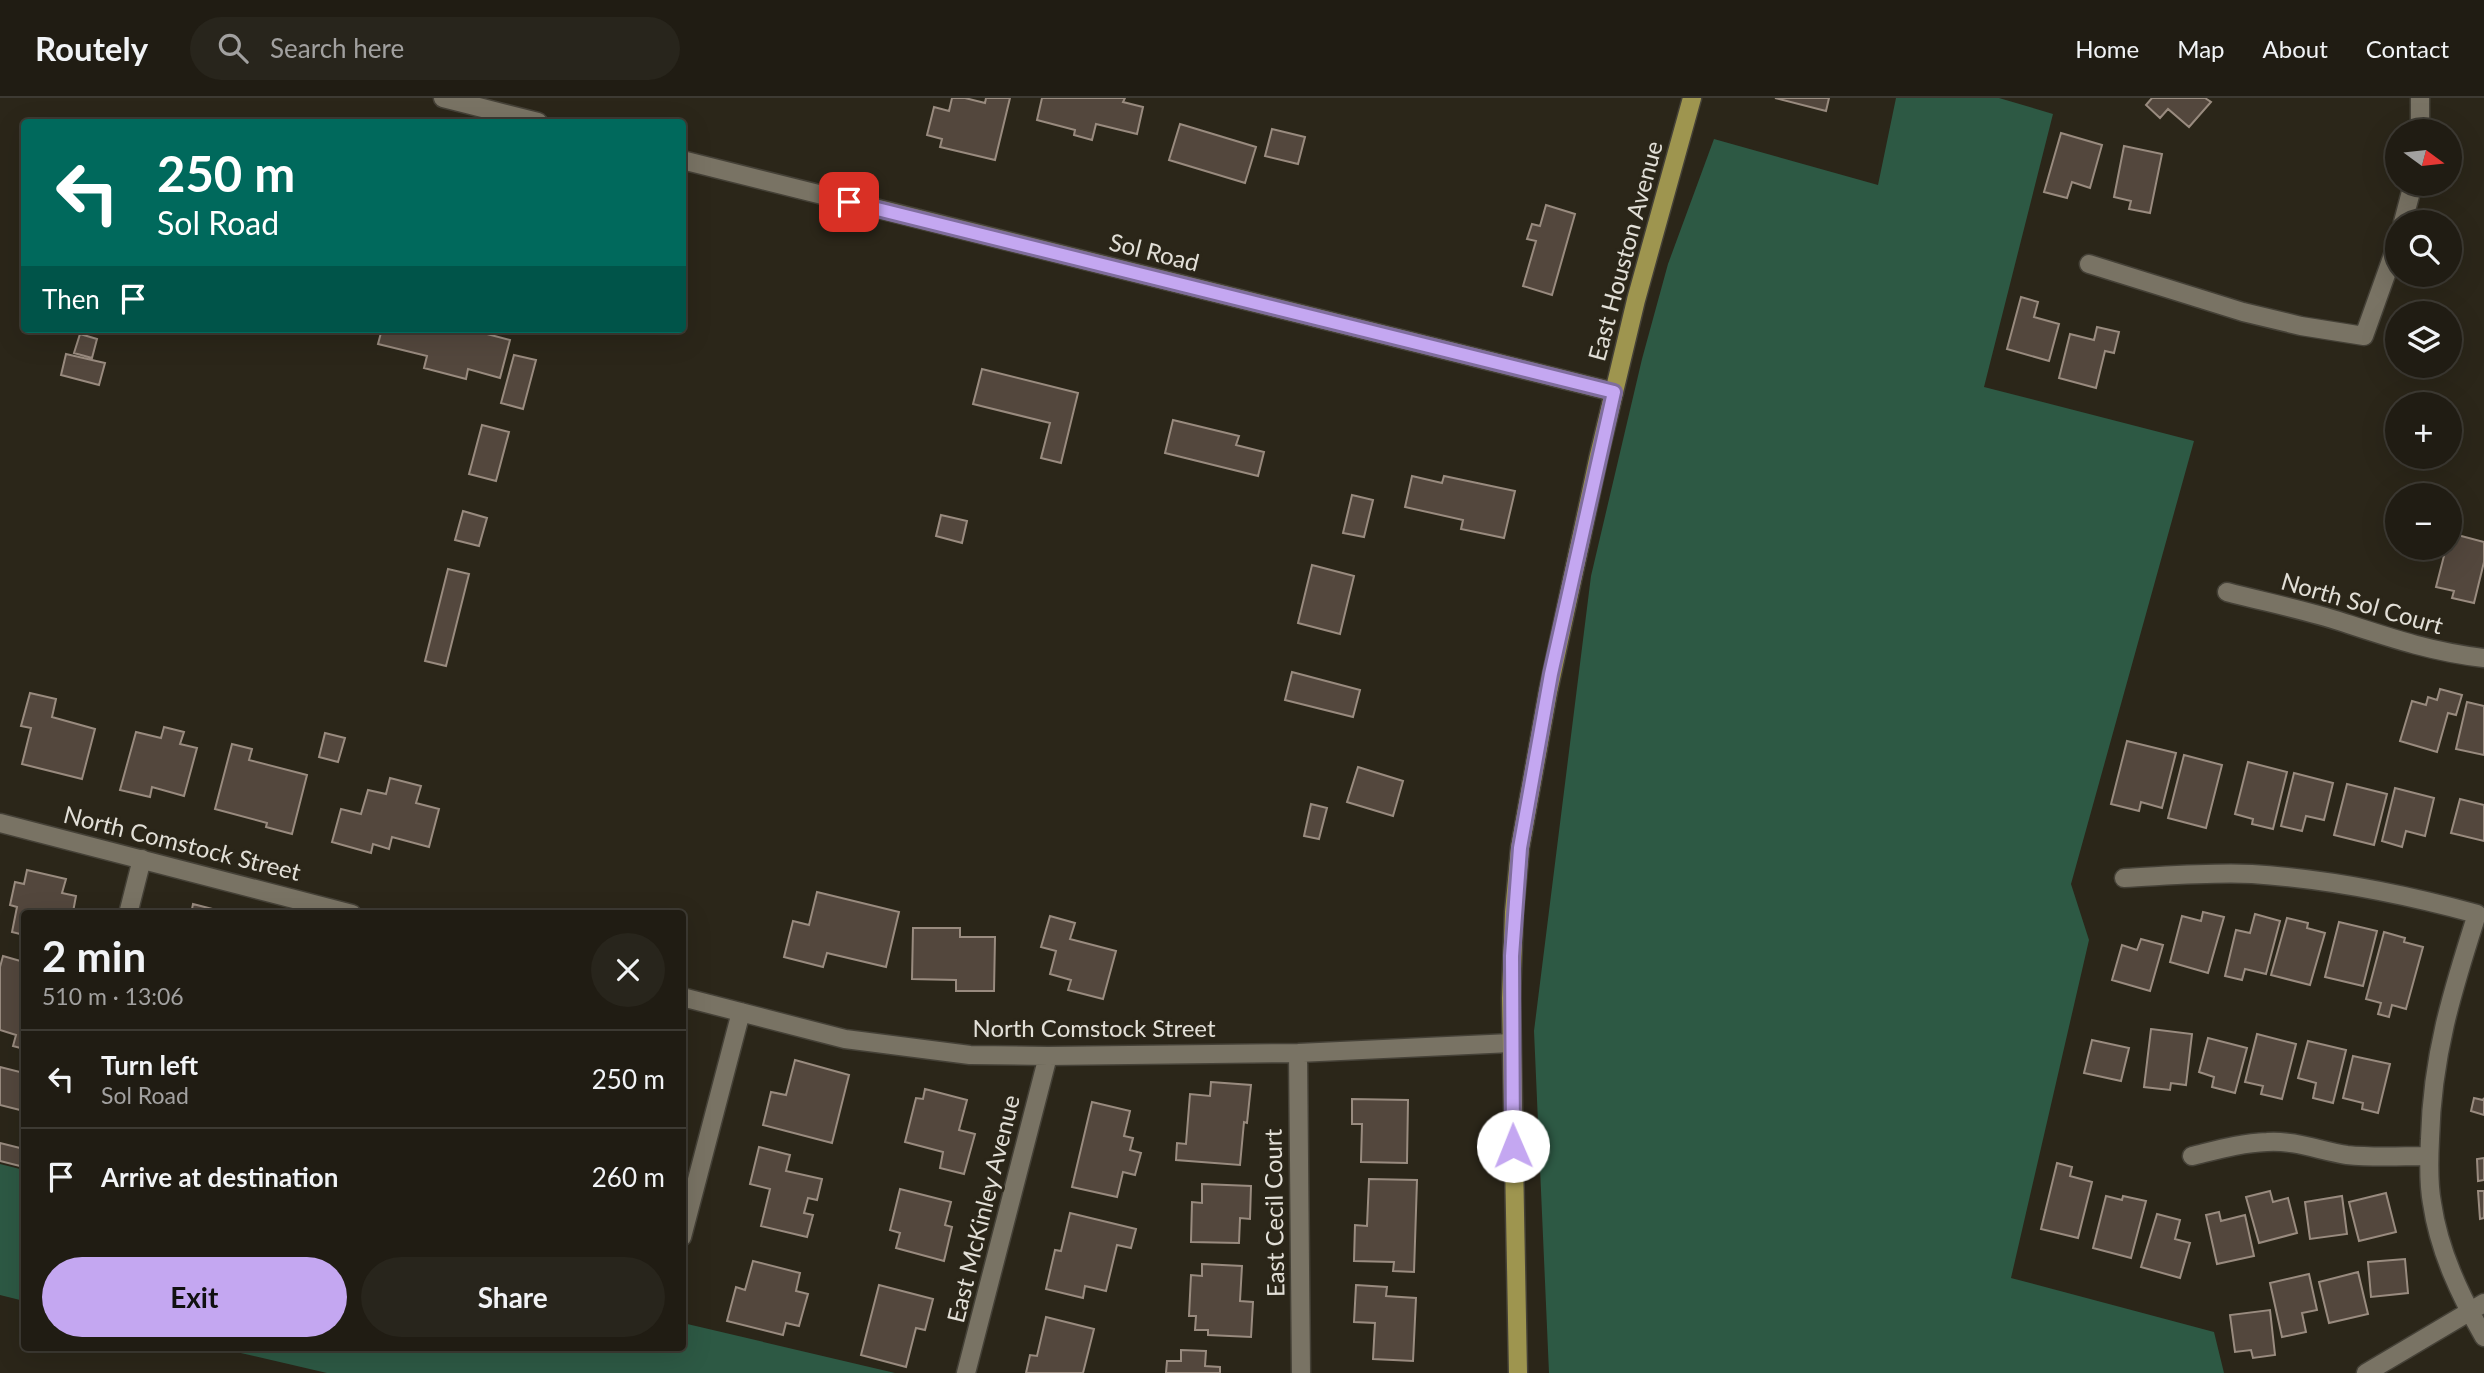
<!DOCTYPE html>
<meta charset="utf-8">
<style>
:root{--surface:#201c13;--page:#28251c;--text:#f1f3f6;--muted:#a2a1a0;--line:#3d3a33;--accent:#c4a7f1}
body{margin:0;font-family:Lato,sans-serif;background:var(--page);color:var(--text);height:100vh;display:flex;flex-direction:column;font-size:26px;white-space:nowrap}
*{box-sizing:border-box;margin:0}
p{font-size:23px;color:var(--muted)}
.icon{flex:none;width:38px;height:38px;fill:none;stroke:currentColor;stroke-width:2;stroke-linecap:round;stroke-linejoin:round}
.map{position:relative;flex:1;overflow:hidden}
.panel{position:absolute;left:21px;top:812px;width:665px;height:441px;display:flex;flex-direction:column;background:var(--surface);border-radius:7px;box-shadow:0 7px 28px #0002,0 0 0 2px var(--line)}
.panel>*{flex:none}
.guide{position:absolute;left:21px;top:21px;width:665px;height:214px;border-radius:7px;box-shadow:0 7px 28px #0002,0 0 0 2px var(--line);background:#00695c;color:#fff;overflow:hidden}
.needle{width:46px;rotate:105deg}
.controls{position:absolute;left:2385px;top:21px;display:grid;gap:14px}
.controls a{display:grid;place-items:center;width:77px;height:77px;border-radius:50%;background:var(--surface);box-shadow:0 7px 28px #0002,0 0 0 2px var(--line);font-size:35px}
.pin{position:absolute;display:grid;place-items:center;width:60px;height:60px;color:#fff;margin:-30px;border-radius:14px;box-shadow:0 4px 10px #0006}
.me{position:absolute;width:77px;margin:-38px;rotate:359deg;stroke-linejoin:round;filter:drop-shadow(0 0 5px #0008)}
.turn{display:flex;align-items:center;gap:24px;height:147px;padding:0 21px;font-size:32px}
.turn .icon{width:91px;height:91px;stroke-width:2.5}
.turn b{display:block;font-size:49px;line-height:60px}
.then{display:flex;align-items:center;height:66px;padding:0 21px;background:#0003;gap:14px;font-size:26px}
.round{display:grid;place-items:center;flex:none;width:74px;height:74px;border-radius:37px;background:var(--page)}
.headline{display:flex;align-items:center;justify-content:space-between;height:119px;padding:0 21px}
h1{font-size:42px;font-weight:700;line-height:52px}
.action{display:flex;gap:14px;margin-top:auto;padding:14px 21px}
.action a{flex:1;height:80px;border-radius:42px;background:var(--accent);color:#111;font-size:28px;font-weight:700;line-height:80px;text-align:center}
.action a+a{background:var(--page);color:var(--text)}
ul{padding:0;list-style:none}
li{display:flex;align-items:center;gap:21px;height:98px;padding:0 21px;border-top:2px solid var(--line)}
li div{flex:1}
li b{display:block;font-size:26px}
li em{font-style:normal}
header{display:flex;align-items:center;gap:42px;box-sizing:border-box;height:98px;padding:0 35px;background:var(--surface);border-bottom:2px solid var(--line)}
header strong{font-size:33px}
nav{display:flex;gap:38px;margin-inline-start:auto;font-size:24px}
.search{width:490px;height:63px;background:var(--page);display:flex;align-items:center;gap:18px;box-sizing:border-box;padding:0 24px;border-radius:38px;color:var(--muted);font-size:26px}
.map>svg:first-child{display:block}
.green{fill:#2d5944}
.building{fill:#53473d;stroke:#998b7f;stroke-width:2}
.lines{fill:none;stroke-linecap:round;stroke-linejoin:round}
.minor-casing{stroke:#454137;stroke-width:21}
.major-casing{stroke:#454137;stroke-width:21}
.minor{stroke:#797364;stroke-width:18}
.major{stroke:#9e954f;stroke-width:18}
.route-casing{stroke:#7f6d9d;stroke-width:18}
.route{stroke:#c4a7f1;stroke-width:12}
.labels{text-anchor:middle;stroke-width:6;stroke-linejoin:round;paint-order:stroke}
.street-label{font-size:24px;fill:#e2dfd7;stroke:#2b2619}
</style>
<header>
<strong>Routely</strong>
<div class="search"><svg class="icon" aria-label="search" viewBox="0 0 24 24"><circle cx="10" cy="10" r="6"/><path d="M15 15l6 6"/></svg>Search here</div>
<nav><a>Home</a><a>Map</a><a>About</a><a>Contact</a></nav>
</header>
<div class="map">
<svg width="2484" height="1275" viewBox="0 0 2484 1275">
<rect width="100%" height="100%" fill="#2b2619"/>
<path class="green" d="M1896,0H1999L2053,16L1984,289L2194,343L2071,786L2089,842L2011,1180L2214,1234L2224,1275H1549L1534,933L1591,478L1642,261L1668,166L1714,41L1878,87Z
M0,1066L24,1072V1203L0,1197Z
M683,1225L895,1275H327L219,1250H682Z"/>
<path class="building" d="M952,0H965L985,5L986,0H1010L995,62L940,49L942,41L927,37L934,9L949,13Z
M1042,0H1125L1123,4L1143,9L1137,36L1096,26L1092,42L1074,37L1075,32L1037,22Z
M1775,0H1829L1826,13Z
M2152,0H2205L2211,4L2189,29L2168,11L2160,20L2146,7Z
M1180,26L1256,49L1245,85L1169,62Z
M1272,31L1305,39L1298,66L1265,58Z
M2061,35L2102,47L2090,90L2072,84L2067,100L2044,94Z
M2124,48L2162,56L2150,115L2129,111L2131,103L2114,99Z
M1546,107L1575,116L1552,197L1523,188L1536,143L1527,141L1532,126L1540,128Z
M2021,199L2038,204L2034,219L2059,226L2049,263L2007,251Z
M2097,229L2119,234L2114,255L2105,253L2096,290L2059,280L2070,236L2094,242Z
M382,231H468L510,242L500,280L468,271L466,281L424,270L427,258L378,246Z
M80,236L97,241L92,260L74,255Z
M66,256L105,265L99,287L61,277Z
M514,257L536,262L523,311L501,305Z
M982,271L1078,295L1061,365L1041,360L1050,325L973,306Z
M1173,322L1239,338L1236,347L1264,354L1258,378L1165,355Z
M482,327L509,334L496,383L469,376Z
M1412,378L1442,385L1444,378L1515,393L1504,440L1461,431L1463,422L1405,409Z
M1352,397L1373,402L1364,439L1343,435Z
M463,413L487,420L479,448L455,442Z
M941,417L967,423L962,445L936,438Z
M2450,435L2484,444V464L2474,505L2452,500L2454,493L2436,489L2446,450H2450Z
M1312,467L1354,478L1340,536L1298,525Z
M448,471L469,476L446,568L425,563Z
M1292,574L1360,592L1353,619L1285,602Z
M2440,591L2462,597L2456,617L2448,615L2437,654L2400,643L2412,603L2426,607L2428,599L2437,602Z
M30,595L56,601L52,619L95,631L82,681L22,666L31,630L21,628Z
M2467,604L2484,608V657L2456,651Z
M164,629L184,634L180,646L197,650L184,698L152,689L150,699L120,692L136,634L161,640Z
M325,635L345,640L338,664L319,659Z
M2127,643L2176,655L2162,710L2141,704L2139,713L2111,706Z
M232,646L252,651L249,662L307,677L292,736L266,729L267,725L215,711Z
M2184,657L2222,667L2206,730L2168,720Z
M2248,664L2287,674L2273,731L2252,726L2253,721L2235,716Z
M1358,669L1403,683L1393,718L1347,704Z
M2294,675L2333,685L2324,722L2306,718L2302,733L2281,728Z
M390,680L421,688L416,705L439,711L429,749L392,739L389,751L373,746L371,755L332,744L341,711L361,716L368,692L386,696Z
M2347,686L2387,696L2374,747L2334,737Z
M2395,690L2434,700L2425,738L2406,733L2402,749L2382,743Z
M2460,701L2484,707V743L2451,735Z
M1311,706L1327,710L1319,741L1304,738Z
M27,772L66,781L62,795L76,798L73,814L77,816H24V837L12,834L17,809L10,807L15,784L24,786Z
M817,794L899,814L886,869L827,855L823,869L784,859L793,823L809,827Z
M193,806L232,816H191Z
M2203,814L2224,819L2208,875L2170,864L2182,818L2201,823Z
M2255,816L2280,823L2266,876L2245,871L2242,882L2225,878L2236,832L2250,835Z
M1050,818L1075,825L1070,841L1116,853L1103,901L1068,892L1071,882L1050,876L1056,853L1041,849Z
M2287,820L2308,825L2307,830L2325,835L2310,887L2271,877Z
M2339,824L2377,833L2363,888L2325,879Z
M913,830H960V839H995L994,893H956V882L912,881Z
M2384,834L2405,840L2404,844L2423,849L2406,911L2392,907L2389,919L2378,916L2381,905L2366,901Z
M2141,841L2163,847L2150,893L2112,882L2122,847L2137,852Z
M3,858L24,864V951L13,948L16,937L0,932V869Z
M2151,931L2192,936L2186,987L2171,985L2170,992L2144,989Z
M2257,936L2296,946L2282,1001L2261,996L2263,988L2245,984Z
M2208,940L2247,950L2235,995L2212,989L2214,979L2199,974Z
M2092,942L2129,950L2121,983L2084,975Z
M2308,943L2346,952L2333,1005L2313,1000L2316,985L2298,980Z
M2353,958L2390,966L2378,1015L2362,1011L2363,1005L2343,1000Z
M795,962L849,977L832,1045L763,1027L771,994L786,997Z
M0,969L24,975V991L20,1012L0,1007Z
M1211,984L1251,987L1247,1025L1244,1024L1240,1067L1176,1062L1177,1045L1186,1046L1190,996L1210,998Z
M925,991L967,1002L959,1032L975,1036L964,1076L940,1070L943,1054L905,1044L916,1000L923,1001Z
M2474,1000L2483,1002L2484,1000V1017L2471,1013Z
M1352,1001L1408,1002L1407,1065L1361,1064L1362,1026H1352Z
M1092,1004L1130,1013L1124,1038L1133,1040L1130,1052L1141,1055L1135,1077L1123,1074L1117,1099L1072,1089Z
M0,1045L24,1051L20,1068L0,1063Z
M759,1049L790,1057L786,1073L822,1081L817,1102L808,1100L804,1115L813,1117L807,1139L761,1128L770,1091L750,1086Z
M2484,1060V1082L2478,1083L2477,1061Z
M2057,1065L2072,1069L2070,1078L2092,1084L2078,1140L2041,1131Z
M1369,1081L1417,1082L1414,1174L1393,1173L1394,1164L1354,1163L1355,1127L1367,1128Z
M1202,1086L1251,1088L1250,1121L1240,1120L1239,1145L1191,1144L1192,1104L1202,1105Z
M900,1091L951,1104L945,1127L952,1129L944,1163L896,1150L900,1135L890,1132Z
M2270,1093L2273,1104L2288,1100L2297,1135L2259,1145L2246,1099Z
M2478,1093H2484V1120L2480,1121Z
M2386,1095L2396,1134L2359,1143L2349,1104Z
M2106,1098L2122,1102L2123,1098L2146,1103L2131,1160L2093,1150Z
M2342,1098L2347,1136L2310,1141L2305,1104Z
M2219,1114L2221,1123L2245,1117L2254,1158L2217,1166L2206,1117Z
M1070,1115L1136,1131L1131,1150L1117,1147L1106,1193L1085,1188L1083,1200L1046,1191L1055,1152L1061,1153Z
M2157,1116L2180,1122L2175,1141L2190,1145L2180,1180L2141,1169Z
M2405,1161L2408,1195L2371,1199L2368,1164Z
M753,1163L800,1175L796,1193L808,1196L799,1228L786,1225L783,1237L727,1223L736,1189L745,1192Z
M1202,1166L1242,1168L1240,1203L1253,1204L1251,1239L1208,1237V1232H1195L1196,1218H1189L1191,1177L1202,1178Z
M2358,1174L2368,1216L2329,1225L2319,1184Z
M2309,1176L2317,1212L2302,1215L2306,1234L2282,1239L2270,1185Z
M879,1187L933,1201L925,1232L916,1230L906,1269L861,1257Z
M1356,1187L1387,1189L1386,1198L1416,1200L1413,1263L1373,1261L1375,1225L1354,1224Z
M2270,1212L2275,1257L2253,1260L2251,1252L2235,1254L2230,1217Z
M1046,1219L1094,1231L1083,1275H1026L1030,1257L1037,1258Z
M1181,1252L1206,1253L1205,1268L1220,1269V1275H1166L1167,1263H1181Z"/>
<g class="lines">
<g class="minor-casing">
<path id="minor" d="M443,0L538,24
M2420,33V0
M682,62L1614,294
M2403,124L2413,86
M2089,166L2243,214L2301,228L2364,238L2398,143
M2227,494C2265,504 2305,512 2342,524C2391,540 2432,554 2484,560
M0,725L352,816
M2124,780C2166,778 2209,774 2252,776C2328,781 2404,796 2477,816C2452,894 2432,958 2430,1041C2429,1061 2428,1084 2432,1105C2439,1153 2460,1197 2484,1239
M128,816L142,761
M682,899L845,941L970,957L1048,958L1298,955L1511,945
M1298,955L1301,1275
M2192,1058C2217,1052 2241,1045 2267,1044C2295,1042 2320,1053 2347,1057C2374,1060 2402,1058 2429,1058
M682,1139L741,914
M966,1275L1048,958
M2366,1275L2484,1205"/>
</g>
<g class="major-casing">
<path id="major" d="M1518,1275L1511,900L1514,814L1520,750L1548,594L1599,357L1636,202L1692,0"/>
</g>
<use href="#minor" class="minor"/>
<use href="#major" class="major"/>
</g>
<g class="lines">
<g class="route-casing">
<path id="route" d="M849,104L1614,294L1551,576L1520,750L1512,858L1513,1048"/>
</g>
<use href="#route" class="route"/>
</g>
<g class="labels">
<g class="street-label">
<text transform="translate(1626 153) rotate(-75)" y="8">East Houston Avenue</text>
<text transform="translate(1154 155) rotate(14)" y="8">Sol Road</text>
<text transform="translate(2362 506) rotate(16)" y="8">North Sol Court</text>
<text transform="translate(182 746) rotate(14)" y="8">North Comstock Street</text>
<text x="1094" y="939">North Comstock Street</text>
<text transform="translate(984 1111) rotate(-76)" y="8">East McKinley Avenue</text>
<text transform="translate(1275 1115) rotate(-91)" y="8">East Cecil Court</text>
</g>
</g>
</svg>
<div class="controls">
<a><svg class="needle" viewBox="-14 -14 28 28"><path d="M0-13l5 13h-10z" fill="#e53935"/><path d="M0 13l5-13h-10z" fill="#a2a1a0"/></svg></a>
<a><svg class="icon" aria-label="search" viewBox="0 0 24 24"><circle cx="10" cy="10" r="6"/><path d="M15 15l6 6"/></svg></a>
<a><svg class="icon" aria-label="layers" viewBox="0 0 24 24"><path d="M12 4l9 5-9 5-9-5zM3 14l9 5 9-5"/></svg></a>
<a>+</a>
<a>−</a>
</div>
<div class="pin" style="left:849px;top:104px;background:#d93025"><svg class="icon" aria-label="arrive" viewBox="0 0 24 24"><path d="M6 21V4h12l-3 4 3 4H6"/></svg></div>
<svg class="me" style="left:1513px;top:1048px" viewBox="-20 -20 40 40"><circle r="19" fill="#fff"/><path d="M0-13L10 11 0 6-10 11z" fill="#c4a7f1"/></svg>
<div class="guide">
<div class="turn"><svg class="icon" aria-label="left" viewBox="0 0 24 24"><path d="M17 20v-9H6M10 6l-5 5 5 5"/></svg><div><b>250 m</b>Sol Road</div></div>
<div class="then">Then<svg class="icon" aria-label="arrive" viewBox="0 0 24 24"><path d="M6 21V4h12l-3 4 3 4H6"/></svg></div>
</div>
<section class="panel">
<div class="headline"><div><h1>2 min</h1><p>510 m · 13:06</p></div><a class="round"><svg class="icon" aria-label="close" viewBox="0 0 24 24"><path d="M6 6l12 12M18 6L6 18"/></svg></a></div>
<ul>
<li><svg class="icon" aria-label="left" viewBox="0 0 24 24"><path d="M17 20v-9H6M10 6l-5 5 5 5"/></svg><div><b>Turn left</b><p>Sol Road</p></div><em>250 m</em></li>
<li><svg class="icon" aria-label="arrive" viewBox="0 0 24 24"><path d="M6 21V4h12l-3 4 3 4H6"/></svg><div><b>Arrive at destination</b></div><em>260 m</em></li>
</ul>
<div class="action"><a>Exit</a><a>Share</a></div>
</section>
</div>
